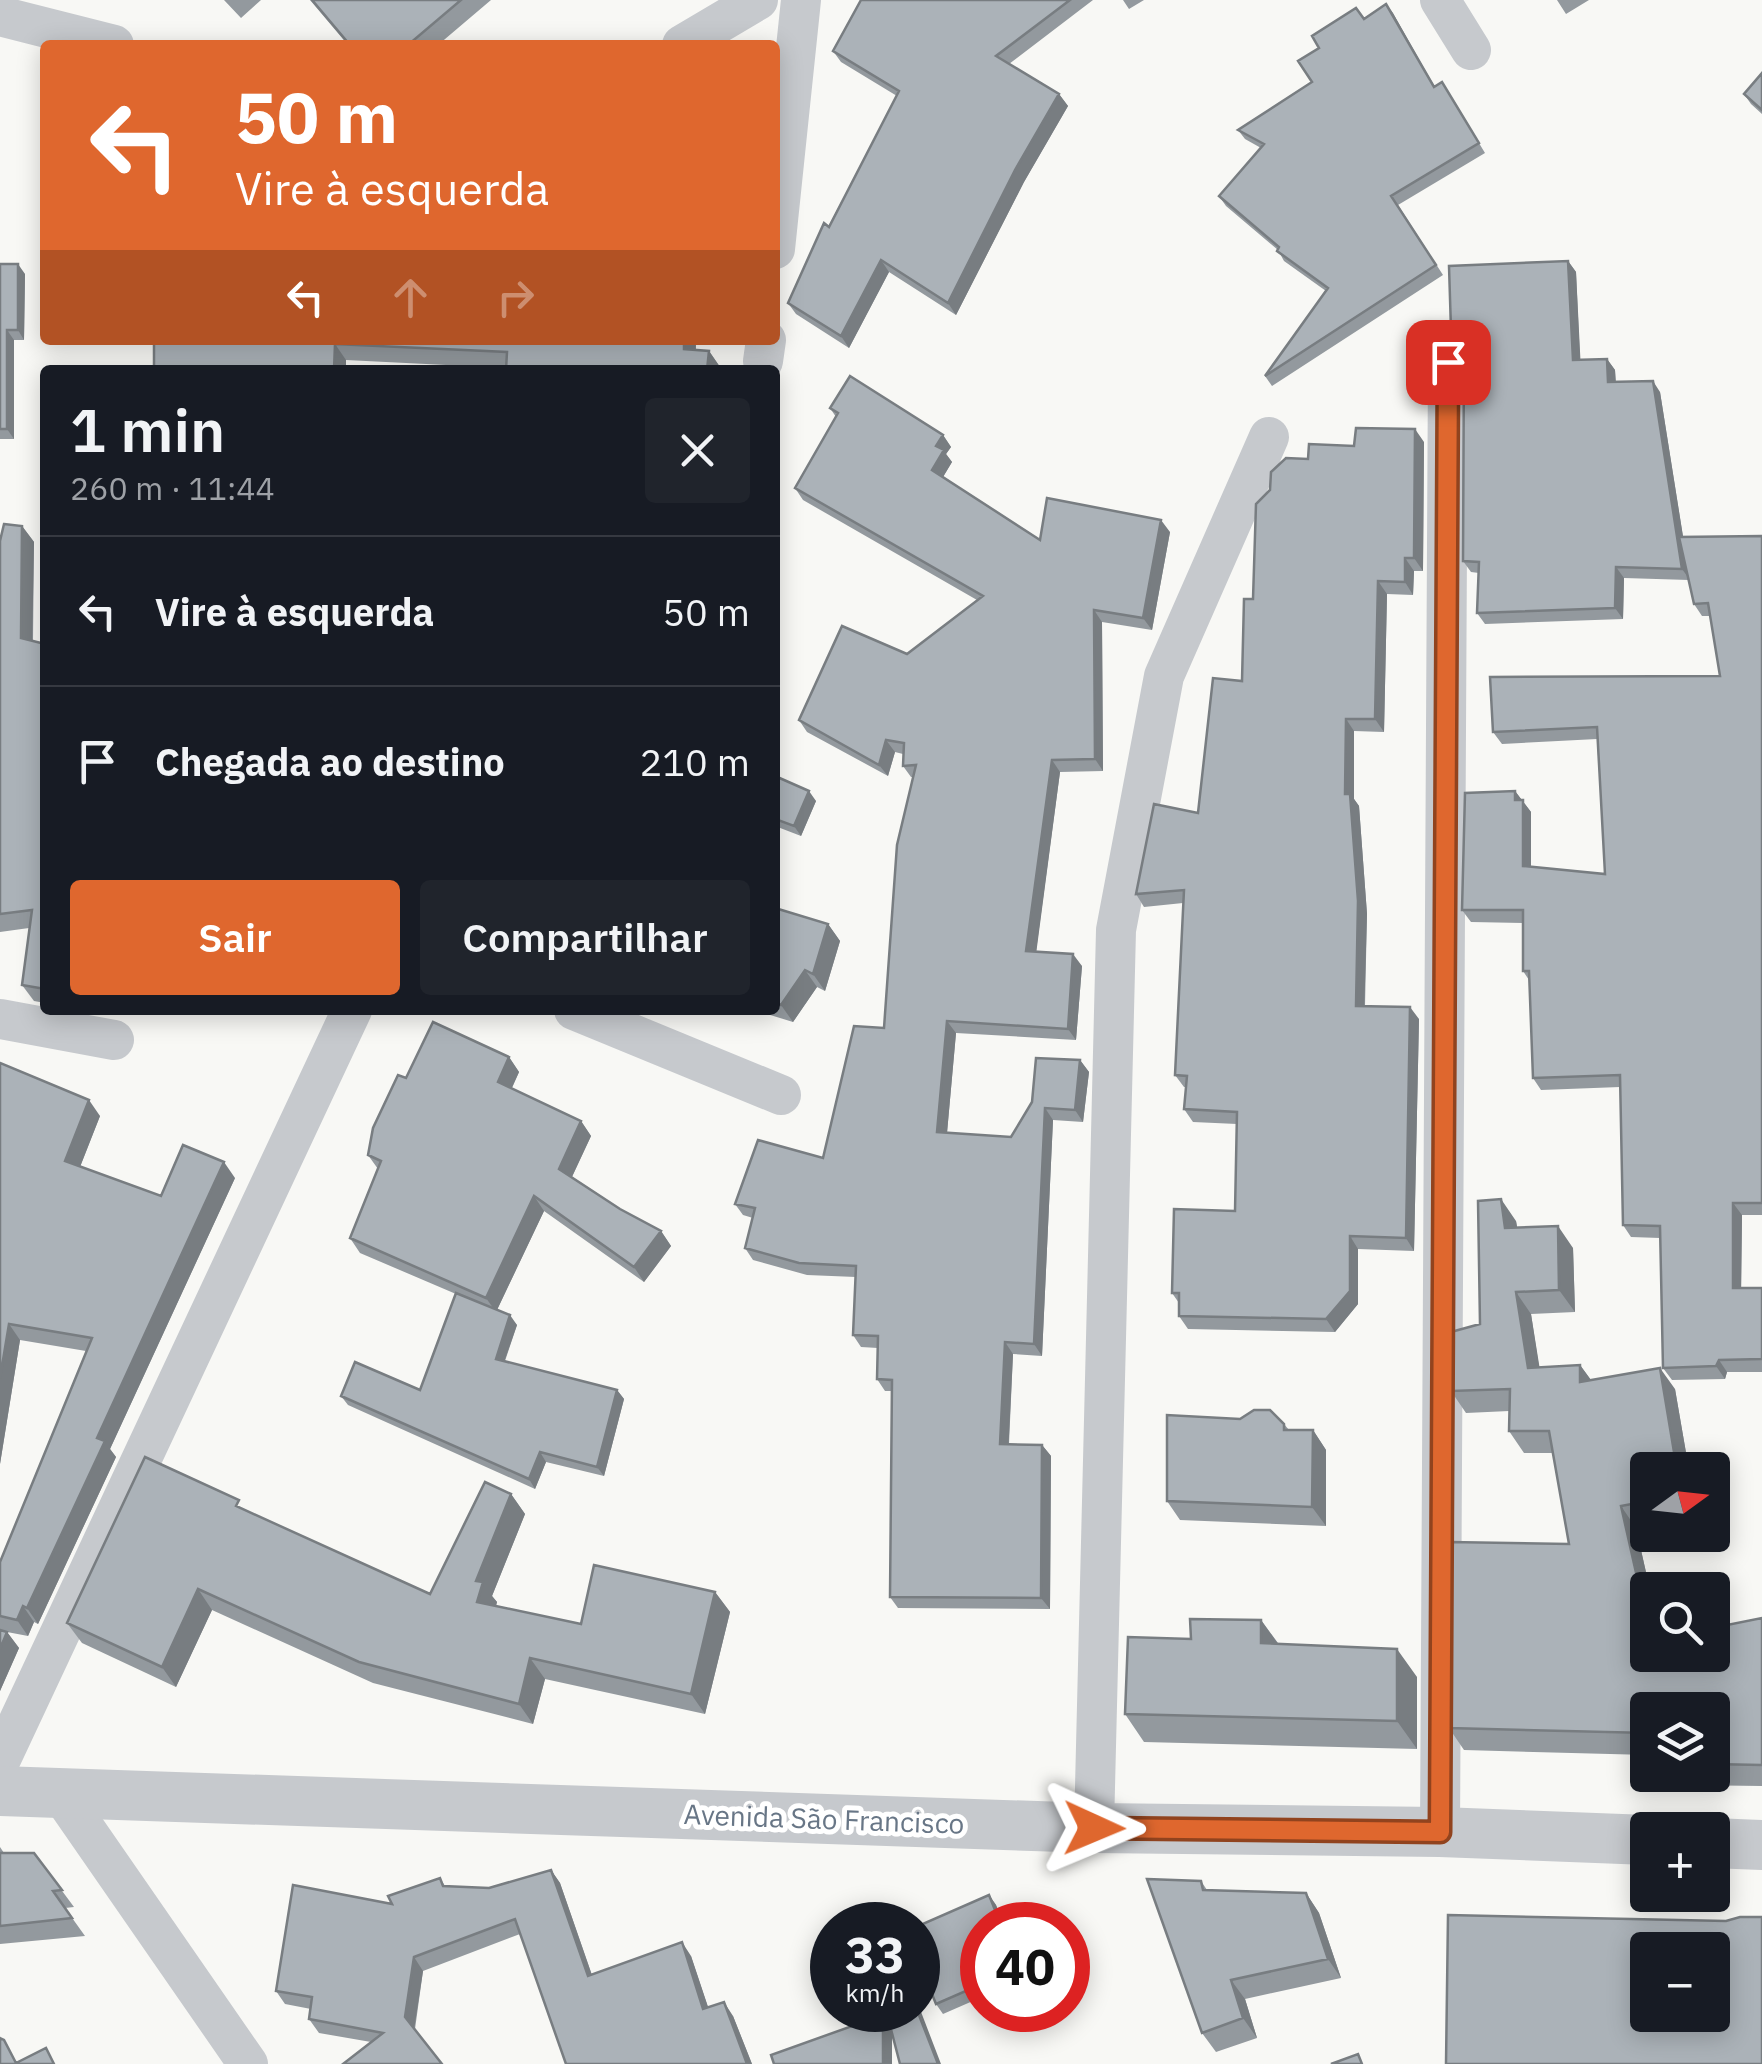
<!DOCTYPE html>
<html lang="pt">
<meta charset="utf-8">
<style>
:root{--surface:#171b24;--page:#20242c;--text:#f1f3f6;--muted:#9ea1a6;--line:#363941;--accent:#df672e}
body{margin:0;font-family:"IBM Plex Sans",sans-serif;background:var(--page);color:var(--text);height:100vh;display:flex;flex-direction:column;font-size:38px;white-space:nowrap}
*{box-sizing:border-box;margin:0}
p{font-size:32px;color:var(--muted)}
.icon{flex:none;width:55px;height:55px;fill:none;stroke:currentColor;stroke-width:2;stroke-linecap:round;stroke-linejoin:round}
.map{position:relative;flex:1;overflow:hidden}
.drawer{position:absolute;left:40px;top:365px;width:740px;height:650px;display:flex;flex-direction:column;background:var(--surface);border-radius:10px;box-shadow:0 5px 25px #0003}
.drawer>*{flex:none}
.hud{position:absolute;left:40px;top:40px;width:740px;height:305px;border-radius:10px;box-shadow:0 5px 25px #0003;background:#df672e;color:#fff;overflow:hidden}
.needle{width:65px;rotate:75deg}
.buttons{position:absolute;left:1630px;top:1452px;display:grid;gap:20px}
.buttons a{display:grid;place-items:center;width:100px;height:100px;border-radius:10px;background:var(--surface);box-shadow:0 5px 25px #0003;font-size:50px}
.speed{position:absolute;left:810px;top:1902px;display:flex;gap:20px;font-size:50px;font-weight:700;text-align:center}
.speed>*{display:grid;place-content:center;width:130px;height:130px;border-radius:50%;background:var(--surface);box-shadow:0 5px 25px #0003;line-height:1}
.speed small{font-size:25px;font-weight:400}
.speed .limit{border:15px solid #d22;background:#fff;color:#111}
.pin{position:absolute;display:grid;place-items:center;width:85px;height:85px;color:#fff;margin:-42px;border-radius:20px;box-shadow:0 5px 15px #0006}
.me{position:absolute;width:110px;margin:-55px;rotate:91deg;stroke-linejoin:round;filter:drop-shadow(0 0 8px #0008)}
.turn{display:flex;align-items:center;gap:35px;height:210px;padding:0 30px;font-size:45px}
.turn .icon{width:130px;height:130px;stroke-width:2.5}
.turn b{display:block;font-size:70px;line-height:85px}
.lanes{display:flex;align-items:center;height:95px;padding:0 30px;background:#0003;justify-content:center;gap:50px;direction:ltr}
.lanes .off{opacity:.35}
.round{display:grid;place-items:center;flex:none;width:105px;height:105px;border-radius:10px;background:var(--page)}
.summary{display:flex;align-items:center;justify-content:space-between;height:170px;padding:0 30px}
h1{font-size:60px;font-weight:600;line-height:75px}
.primary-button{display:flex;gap:20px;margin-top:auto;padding:20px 30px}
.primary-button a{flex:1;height:115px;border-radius:10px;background:var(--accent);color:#fff;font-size:40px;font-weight:600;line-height:115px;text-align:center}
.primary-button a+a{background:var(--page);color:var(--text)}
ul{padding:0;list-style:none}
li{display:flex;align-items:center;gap:30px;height:150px;padding:0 30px;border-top:2px solid var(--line)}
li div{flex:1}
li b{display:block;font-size:38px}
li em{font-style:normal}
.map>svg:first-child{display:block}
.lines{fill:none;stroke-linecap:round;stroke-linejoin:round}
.minor{stroke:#c6c9cd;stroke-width:40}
.tertiary{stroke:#c6c9cd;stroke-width:50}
.wall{fill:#93999e}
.shaded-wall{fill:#787d81}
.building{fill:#abb2b8;stroke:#787d81;stroke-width:2.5;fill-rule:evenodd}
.route-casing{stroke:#91431e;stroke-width:25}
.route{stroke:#df672e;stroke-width:18}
.labels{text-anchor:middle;stroke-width:10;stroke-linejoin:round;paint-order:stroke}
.street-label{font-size:28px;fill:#687686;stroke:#fff}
</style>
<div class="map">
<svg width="1762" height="2064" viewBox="0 0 1762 2064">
<rect width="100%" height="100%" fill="#f8f8f5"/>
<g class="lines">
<path class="minor" d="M1440,0L1471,50
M0,16L114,45
M682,45L758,0
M775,249L801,0
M763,361L766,340
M574,1010L781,1095
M0,1019L114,1040
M0,1761L352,1010
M61,1794L248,2064
M1094,1828L1116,930L1164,676L1269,437
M1440,1832L1448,362"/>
<path class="tertiary" d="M0,1791L1094,1828L1440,1832L1648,1840
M1712,1843L1762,1845"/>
</g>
<path class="wall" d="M224,0H261L241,18Z
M310,0H491L438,45H348Z
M861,0H1093L1009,64L1059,94L1068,106L1024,182L956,315L889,272L849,348L796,314L788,303L897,96L841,62L833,51Z
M1123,0H1144L1129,9Z
M1557,0H1589L1566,14Z
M1386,4L1435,87L1442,82L1485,153L1398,205L1443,275L1272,386L1265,376L1326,291L1284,261L1278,250L1226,206L1219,196L1261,148L1245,139L1238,130L1312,82L1364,19Z
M1762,73V114L1751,104L1744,94Z
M1568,261L1576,272L1580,360L1607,359L1615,370L1616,382L1660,392L1683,537L1762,536V1215H1742L1741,1288H1762V1372H1727L1725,1379L1672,1380L1663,1368L1660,1238L1631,1237L1623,1225L1620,1087L1541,1090L1533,1078L1529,980L1523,971V923L1471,922L1462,910L1515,791L1531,812V867L1605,874L1597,739L1502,744L1493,732L1720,676L1710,616H1702L1694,604L1689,580L1624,578L1623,619L1485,624L1477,613L1479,573L1471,572L1463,561L1464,351L1462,344L1451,330Z
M0,264L25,274L24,340H14V439H0Z
M154,340H696V350L709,351L720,367V370H506V368L346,360Z
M830,408L943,435L951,447L946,454L952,462L943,477L1040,540L1170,532L1152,630L1102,622L1103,771L1060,772L1036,951L1082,966L1076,1040L956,1033L947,1133L1011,1137L1080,1060L1089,1072L1083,1122L1053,1120L1042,1356L1013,1354L1009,1444L1042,1445L1051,1456L1050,1609L898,1608L890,1597L892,1391H885L877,1379L878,1348L861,1347L853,1335L856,1277L807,1275L753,1260L745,1248L753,1218L743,1215L735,1204L823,1158L884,1028L913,777H911L903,766V754L895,752L888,776L807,732L799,720L907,654L977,600L803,500L795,488L836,417Z
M1424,442L1423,571H1414L1413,595L1387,594L1384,732L1354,731V799L1359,806L1367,914L1365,1006L1419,1019L1414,1251L1358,1249V1304L1335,1332L1188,1329L1179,1316V1303L1172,1293L1235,1211L1237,1124L1193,1122L1184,1109L1186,1087H1184L1175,1075L1183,903L1144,907L1136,894L1198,813L1242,681L1253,599L1308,459L1354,446Z
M22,526L34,542L33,641L45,644V1003L34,1001L22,985L29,928L0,932V541Z
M775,776L816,801L801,836L775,826Z
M775,908L828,924L840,941L825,991L817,987L793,1022L754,1010H775Z
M509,1057L519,1072L512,1088L581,1121L591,1136L572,1177L620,1209L661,1231L671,1246L644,1282L544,1211L497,1310L517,1325L505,1361L617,1390L624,1399L604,1476L546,1462L535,1489L348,1405L341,1396L420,1390L456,1294L360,1253L350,1238L378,1169L368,1155L406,1078Z
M0,1063L100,1116L80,1167L161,1196L235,1178L110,1449L116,1457L38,1624L34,1622L28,1636L7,1632L19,1648L0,1691V1562L86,1351L20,1340L0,1464Z
M1516,1221L1517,1227L1573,1248L1575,1312L1531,1314L1539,1367L1580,1365L1591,1380L1675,1389L1689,1470H1648V1526L1636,1528L1650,1590H1648V1655L1762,1618V1786L1685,1785L1678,1775H1712V1710H1648V1755L1464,1750L1449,1728L1569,1544L1553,1453H1524L1509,1431V1411L1466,1413L1451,1391L1480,1324Z
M1284,1424L1289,1430H1313L1326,1450V1526L1180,1520L1167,1501Z
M511,1494L525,1514L492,1596L497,1602L496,1606L581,1624L715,1592L730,1612L705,1714L545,1679L533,1724L373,1683L212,1610L176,1687L82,1643L67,1623L247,1511L430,1594Z
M1261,1620L1278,1643L1417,1677V1749L1144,1742L1125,1714L1191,1639Z
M0,1847L4,1853H34L74,1907L65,1908L85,1936L0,1944Z
M551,1870L560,1883L592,1975L691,1956L708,2007L733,2016L752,2064H566L520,1934L423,1971L415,2029L371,2042L319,2033L309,2019L311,2009L285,2004L276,1991L392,1904L440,1878L445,1886L489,1888Z
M1201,1881L1207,1890L1306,1893L1319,1913L1341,1978L1245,1999L1257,2038L1216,2052L1202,2033Z
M989,1895L996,1905L1004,1925H982V1997L943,2014L936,2004Z"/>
<path class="shaded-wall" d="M1386,4L1393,13L1440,97L1434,87Z
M1059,94L1068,106L1024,182L956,315L948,303L1015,170Z
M881,260L889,272L849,348L841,336Z
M1568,261L1576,272L1581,371L1573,360Z
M18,264L25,274L24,340L18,330Z
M7,330L14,340V439L7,429Z
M684,340H696L695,365L684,349Z
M335,344L346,360V370H334Z
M709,351L720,367V370H707Z
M1607,359L1615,370L1616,393L1608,382Z
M1653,381L1660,392L1690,580L1682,569Z
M1415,429L1424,442L1423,571L1414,558Z
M943,435L951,447L946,454L952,462L940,482L932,470L936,446Z
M1161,520L1170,532L1152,630L1143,618Z
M22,526L34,542L32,654L21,638Z
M1405,558L1414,571L1413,595L1405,582Z
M1616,567L1624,578L1623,619L1615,608Z
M1378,581L1387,594L1384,732L1375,719Z
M1094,610L1102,622L1103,771L1095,759Z
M1346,719L1354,731V799L1359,806L1367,914L1364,1019L1356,1006L1345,794Z
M886,740L895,752L888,776L879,765Z
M1052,760L1060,772L1035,962L1026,951Z
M809,791L816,801L801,836L794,826Z
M1515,791L1531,812V878L1523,866Z
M828,924L840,941L825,991L813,974Z
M1073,954L1082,966L1076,1040L1068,1029Z
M805,970L817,987L793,1022L781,1005Z
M1410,1007L1419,1019L1414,1251L1406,1238Z
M947,1021L956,1033L946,1144L937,1132Z
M509,1057L519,1072L508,1096L498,1082Z
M1080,1060L1089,1072L1083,1122L1075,1110Z
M89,1100L100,1116L76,1177L65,1161Z
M1045,1108L1053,1120L1042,1356L1034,1344Z
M581,1121L591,1136L569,1183L559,1169Z
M224,1162L235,1178L110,1449L116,1457L38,1624L27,1608L97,1438Z
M534,1196L544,1211L496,1312L486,1298Z
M1501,1199L1516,1221L1521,1249L1505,1228Z
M1733,1203L1742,1215L1741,1301L1733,1288Z
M1558,1226L1573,1248L1575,1312L1559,1290Z
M661,1231L671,1246L644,1282L634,1267Z
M1350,1236L1358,1249V1304L1335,1332L1326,1319Z
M1516,1292L1531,1314L1543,1389L1528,1368Z
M510,1315L517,1325L502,1368L496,1359Z
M9,1324L20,1340L0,1464V1378Z
M1005,1342L1013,1354L1008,1456L1000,1444Z
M1719,1360L1727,1372L1725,1379L1716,1366Z
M1580,1365L1596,1387L1580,1382Z
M1660,1368L1675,1389L1689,1470H1677Z
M617,1390L624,1399L604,1476L597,1467Z
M1313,1430L1326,1450V1526L1312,1507Z
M1042,1445L1051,1456L1050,1609L1041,1598Z
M540,1452L546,1462L535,1489L529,1479Z
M511,1494L525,1514L492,1596L497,1602L491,1622L477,1602L476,1581Z
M1621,1506L1636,1528L1650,1590H1648V1626Z
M198,1589L212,1610L176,1687L162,1667Z
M715,1592L730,1612L705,1714L691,1694Z
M23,1606L34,1622L28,1636L17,1620Z
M1261,1620L1281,1648L1261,1643Z
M7,1632L19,1648L0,1691V1649Z
M1397,1649L1417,1677V1749L1397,1721Z
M530,1658L545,1679L533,1724L519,1704Z
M551,1870L560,1883L597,1990L588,1976Z
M1306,1893L1319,1913L1341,1978L1328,1959Z
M989,1895L996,1905L1004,1925H1001Z
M682,1942L691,1956L713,2022L703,2009Z
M414,1957L423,1971L414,2030L405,2017Z
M1231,1980L1245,1999L1257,2038L1243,2018Z
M724,2002L733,2016L752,2064H747Z
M918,2004L941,2064H938L918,2010Z
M883,2015L892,2028V2064H883Z"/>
<path class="building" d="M312,0H461L408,45H350Z
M861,0H1070L996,56L1059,94L1015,170L948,303L881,260L841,336L788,303L824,223L829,227L899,91L833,51Z
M1386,4L1434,87L1442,82L1479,143L1391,196L1436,265L1265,376L1328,288L1277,251L1279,247L1219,196L1264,144L1238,130L1312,82L1298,61L1319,48L1312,36L1356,8L1364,19Z
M1762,73V110L1744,94Z
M1568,261L1573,360L1607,359L1608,382L1653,381L1682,569L1616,567L1615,608L1477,613L1479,562L1463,561L1464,351L1460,338L1451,330L1449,266Z
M0,264H18V330H7V429H0Z
M154,340H684V349L709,351L707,370H506L507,352L335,344L334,370H154Z
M850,376L943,435L936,446L944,450L932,470L1040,540L1047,498L1161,520L1143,618L1094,610L1095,759L1052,760L1026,951L1073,954L1068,1029L947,1021L937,1132L1011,1137L1032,1102L1036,1058L1080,1060L1075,1110L1045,1108L1034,1344L1005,1342L1000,1444L1042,1445L1041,1598L890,1597L892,1380L877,1379L878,1336L853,1335L856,1266L799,1263L745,1248L755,1208L735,1204L758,1140L823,1158L854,1026L884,1028L897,845L916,765L903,766L904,743L886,740L879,765L799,720L842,626L907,654L983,596L795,488L838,413L830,408Z
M1356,428L1415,429L1414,558H1405V582L1378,581L1375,719H1346L1345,794H1350L1358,901L1356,1006L1410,1007L1406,1238L1350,1236V1291L1326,1319L1179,1316V1293H1172L1174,1209L1235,1211L1237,1112L1184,1109L1187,1076L1175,1075L1184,890L1136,894L1154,804L1198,813L1213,678L1242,681L1244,599H1253L1256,504L1270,490L1271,472L1286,458L1308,459L1309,444L1354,446Z
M4,524L22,526L21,638L45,644V989L22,985L32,910L0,914V541Z
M1762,536V1203H1733V1288H1762V1359L1719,1360L1716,1366L1663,1368L1660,1226L1623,1225L1620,1075L1533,1078L1529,971H1523V910H1462L1465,793L1515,791V800H1523V866L1605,874L1597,727L1493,732L1490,677L1720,676L1708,603L1694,604L1679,537Z
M775,776L809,791L794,826L775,819Z
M775,908L828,924L813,974L805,970L781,1005L775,1003Z
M433,1022L509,1057L498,1082L581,1121L559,1169L620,1209L661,1231L634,1267L534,1196L486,1298L350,1238L381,1161L368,1155L373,1128L398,1075L406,1078Z
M0,1063L89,1100L65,1161L161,1196L183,1145L224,1162L97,1438L105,1441L27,1608L23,1606L17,1620L0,1616V1562L92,1338L9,1324L0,1378Z
M1501,1199L1505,1228L1558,1226L1559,1290L1516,1292L1528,1368L1580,1365V1382L1660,1368L1677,1470H1648V1501L1621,1506L1648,1626V1655H1712V1628L1762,1618V1765L1712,1764V1710H1648V1733L1449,1728L1450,1542L1569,1544L1549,1431H1509L1510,1389L1451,1391V1332L1480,1324L1478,1201Z
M456,1293L510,1315L496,1359L617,1390L597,1467L540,1452L529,1479L341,1396L355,1362L420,1390Z
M1254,1410H1270L1284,1424V1430H1313L1312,1507L1167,1501V1415L1240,1419Z
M145,1457L239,1500L236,1506L430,1594L485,1482L511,1494L476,1581L483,1582L477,1602L581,1624L594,1565L715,1592L691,1694L530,1658L519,1704L359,1662L198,1589L162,1667L67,1623Z
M1190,1619L1261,1620V1643L1397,1649V1721L1125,1714L1128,1637L1191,1639Z
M0,1630L7,1632L0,1649Z
M0,1853H34L62,1890L53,1891L72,1918L0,1926Z
M551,1870L588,1976L682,1942L703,2009L724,2002L747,2064H566L515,1919L414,1957L405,2017L442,2064H343L383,2033L309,2019L312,1997L276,1991L293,1885L392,1904L388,1896L440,1878L443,1886L489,1888Z
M1147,1879L1201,1881L1203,1890L1306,1893L1328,1959L1231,1980L1243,2018L1202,2033Z
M989,1895L1001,1925H982V1984L936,2004L918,1959V1926Z
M1448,1915L1726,1921L1740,1917H1762V2064H1446ZM1648,1950H1712V2015H1648Z
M886,2010H917L938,2064H900Z
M883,2015V2064H774L771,2055Z
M0,2038L4,2040L16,2063L46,2048L54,2064H0Z
M1358,2054L1362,2064H1331Z"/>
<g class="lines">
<g class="route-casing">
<path id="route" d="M1094,1828L1440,1832L1448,362"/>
</g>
<use href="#route" class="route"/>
</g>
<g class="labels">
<g class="street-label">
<text transform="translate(824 1819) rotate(2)" y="10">Avenida São Francisco</text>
</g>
</g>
</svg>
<div class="buttons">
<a><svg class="needle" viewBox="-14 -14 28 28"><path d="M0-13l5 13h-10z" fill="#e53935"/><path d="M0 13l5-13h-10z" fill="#9ea1a6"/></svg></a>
<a><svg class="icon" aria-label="search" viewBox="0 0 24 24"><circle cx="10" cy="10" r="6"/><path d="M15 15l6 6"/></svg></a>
<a><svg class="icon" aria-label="layers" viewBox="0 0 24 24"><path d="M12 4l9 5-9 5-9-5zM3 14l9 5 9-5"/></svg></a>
<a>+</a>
<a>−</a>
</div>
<div class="speed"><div>33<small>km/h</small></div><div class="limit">40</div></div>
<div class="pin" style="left:1448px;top:362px;background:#d93025"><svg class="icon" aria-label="arrive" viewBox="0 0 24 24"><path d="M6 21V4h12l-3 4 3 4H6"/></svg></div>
<svg class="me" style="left:1094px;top:1828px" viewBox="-20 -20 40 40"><path d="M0-17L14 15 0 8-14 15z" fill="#df672e" stroke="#fff" stroke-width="4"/></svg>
<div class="hud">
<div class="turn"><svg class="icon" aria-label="left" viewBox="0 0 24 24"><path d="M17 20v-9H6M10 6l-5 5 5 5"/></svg><div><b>50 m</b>Vire à esquerda</div></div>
<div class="lanes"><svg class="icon" aria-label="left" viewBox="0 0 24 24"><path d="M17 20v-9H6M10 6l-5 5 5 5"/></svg><svg class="icon off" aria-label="ahead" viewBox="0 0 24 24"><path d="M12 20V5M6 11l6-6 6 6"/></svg><svg class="icon off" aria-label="right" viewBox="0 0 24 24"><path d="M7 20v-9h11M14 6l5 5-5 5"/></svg></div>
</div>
<section class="drawer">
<div class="summary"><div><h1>1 min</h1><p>260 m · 11:44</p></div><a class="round"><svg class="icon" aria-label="close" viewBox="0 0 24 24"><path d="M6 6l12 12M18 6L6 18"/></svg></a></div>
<ul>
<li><svg class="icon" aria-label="left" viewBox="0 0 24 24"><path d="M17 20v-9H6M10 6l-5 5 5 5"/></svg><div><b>Vire à esquerda</b></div><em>50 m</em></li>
<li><svg class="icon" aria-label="arrive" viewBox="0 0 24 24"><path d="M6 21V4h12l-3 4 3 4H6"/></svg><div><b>Chegada ao destino</b></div><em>210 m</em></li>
</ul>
<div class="primary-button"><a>Sair</a><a>Compartilhar</a></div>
</section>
</div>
